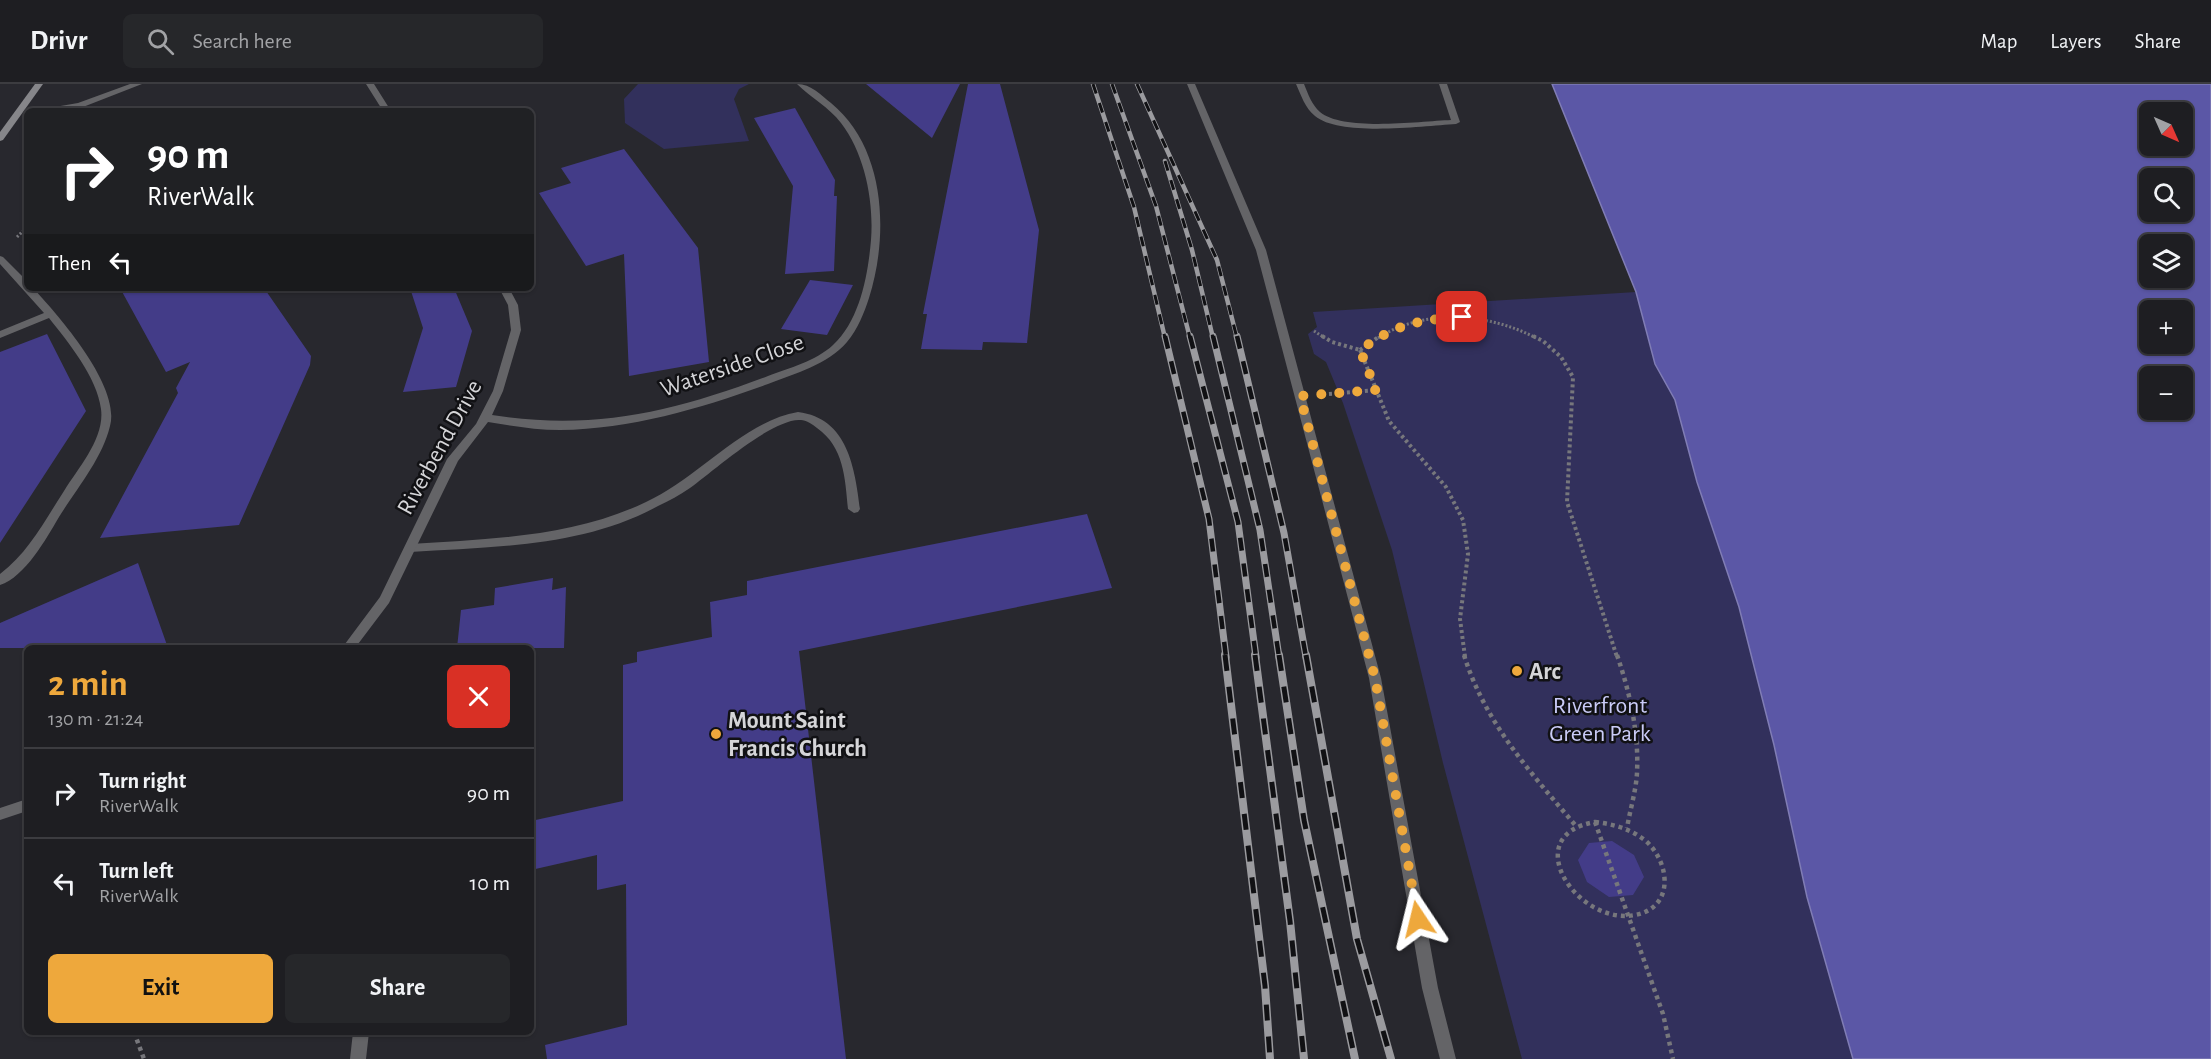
<!DOCTYPE html>
<meta charset="utf-8">
<style>
:root{--surface:#1e1e22;--page:#26272a;--text:#f1f3f6;--muted:#a1a2a5;--line:#3c3c40;--accent:#eea83c}
body{margin:0;font-family:"Alegreya Sans",sans-serif;background:var(--page);color:var(--text);height:100vh;display:flex;flex-direction:column;font-size:22px;white-space:nowrap}
*{box-sizing:border-box;margin:0}
p{font-size:20px;color:var(--muted)}
.icon{flex:none;width:33px;height:33px;fill:none;stroke:currentColor;stroke-width:2;stroke-linecap:round;stroke-linejoin:round}
.map{position:relative;flex:1;overflow:hidden}
.panel{position:absolute;left:24px;top:561px;width:510px;height:390px;display:flex;flex-direction:column;background:var(--surface);border-radius:9px;box-shadow:0 2px 4px #0004,0 0 0 2px var(--line)}
.panel>*{flex:none}
.banner{position:absolute;left:24px;top:24px;width:510px;height:183px;border-radius:9px;box-shadow:0 2px 4px #0004,0 0 0 2px var(--line);background:#202124;color:#fff;overflow:hidden}
.needle{width:39px;rotate:135deg}
.fabs{position:absolute;left:2139px;top:18px;display:grid;gap:12px}
.fabs a{display:grid;place-items:center;width:54px;height:54px;border-radius:9px;background:var(--surface);box-shadow:0 2px 4px #0004,0 0 0 2px var(--line);font-size:30px}
.pin{position:absolute;display:grid;place-items:center;width:51px;height:51px;color:#fff;margin:-26px;border-radius:12px;box-shadow:0 3px 9px #0006}
.me{position:absolute;width:66px;margin:-33px;rotate:350deg;stroke-linejoin:round;filter:drop-shadow(0 0 4px #0008)}
.turn{display:flex;align-items:center;gap:21px;height:126px;padding:0 24px;font-size:27px}
.turn .icon{width:78px;height:78px;stroke-width:2.5}
.turn b{display:block;font-size:42px;line-height:51px}
.then{display:flex;align-items:center;height:57px;padding:0 24px;background:#0003;gap:12px;font-size:22px}
.round{display:grid;place-items:center;flex:none;width:63px;height:63px;border-radius:9px;background:var(--page)}
.headline{display:flex;align-items:center;justify-content:space-between;height:102px;padding:0 24px}
h1{font-size:36px;font-weight:600;line-height:45px;color:var(--accent)}
.button{display:flex;gap:12px;margin-top:auto;padding:12px 24px}
.button a{flex:1;height:69px;border-radius:9px;background:var(--accent);color:#111;font-size:24px;font-weight:600;line-height:69px;text-align:center}
.button a+a{background:var(--page);color:var(--text)}
ul{padding:0;list-style:none}
li{display:flex;align-items:center;gap:18px;height:90px;padding:0 24px;border-top:2px solid var(--line)}
li div{flex:1}
li b{display:block;font-size:22px}
li em{font-style:normal}
header{display:flex;align-items:center;gap:36px;box-sizing:border-box;height:84px;padding:0 30px;background:var(--surface);border-bottom:2px solid var(--line)}
header strong{font-size:28px}
nav{display:flex;gap:33px;margin-inline-start:auto;font-size:21px}
.search{width:420px;height:54px;background:var(--page);display:flex;align-items:center;gap:15px;box-sizing:border-box;padding:0 21px;border-radius:9px;color:var(--muted);font-size:22px}
.map>svg:first-child{display:block}
.green{fill:#32305c}
.water{fill:#5b57a6;stroke:#807db5;stroke-width:1.5;fill-rule:evenodd}
.building{fill:#433c88}
.lines{fill:none;stroke-linecap:round;stroke-linejoin:round}
.path-far2{stroke:#77777c;stroke-width:3;stroke-dasharray:2 2;stroke-linecap:butt}
.path-far1{stroke:#77777c;stroke-width:4;stroke-dasharray:3 3;stroke-linecap:butt}
.path{stroke:#77777c;stroke-width:4.5;stroke-dasharray:4 4;stroke-linecap:butt}
.lane{fill:#646467;fill-rule:evenodd}
.street{fill:#646467;fill-rule:evenodd}
.secondary{fill:#86868a;fill-rule:evenodd}
.rail-far2-casing{stroke:#9b9b9f;stroke-width:4.5}
.rail-far1-casing{stroke:#9b9b9f;stroke-width:7}
.rail-casing{stroke:#9b9b9f;stroke-width:8}
.rail-far2{stroke:#111114;stroke-width:3;stroke-dasharray:10;stroke-linecap:butt}
.rail-far1{stroke:#111114;stroke-width:4.5;stroke-dasharray:13;stroke-linecap:butt}
.rail{stroke:#111114;stroke-width:5;stroke-dasharray:16;stroke-linecap:butt}
.route{stroke:#eea83c;stroke-width:10;stroke-dasharray:0 18}
.poi-dot{fill:#eea83c;stroke:#111114;stroke-width:2}
.labels{text-anchor:middle;stroke-width:5;stroke-linejoin:round;paint-order:stroke}
.street-label{font-size:24px;fill:#d5d5d8;stroke:#111114}
.poi-label{font-size:24px;font-weight:bold;fill:#d5d5d8;stroke:#111114;text-anchor:start}
.park-label{font-size:24px;fill:#cacbf7;stroke:#111114}
</style>
<header>
<strong>Drivr</strong>
<div class="search"><svg class="icon" aria-label="search" viewBox="0 0 24 24"><circle cx="10" cy="10" r="6"/><path d="M15 15l6 6"/></svg>Search here</div>
<nav><a>Map</a><a>Layers</a><a>Share</a></nav>
</header>
<div class="map">
<svg width="2211" height="975" viewBox="0 0 2211 975">
<rect width="100%" height="100%" fill="#28282e"/>
<path class="green" d="M638,0H749L739,5L734,15L749,57L664,65L625,39L624,15Z
M1636,208L1655,280L1675,316L1697,398L1739,523L1774,661L1807,813L1853,975H1522L1443,679L1392,466L1343,319L1326,278L1314,270L1308,250L1317,243L1313,228Z"/>
<path class="water" d="M1552,0H2211V975H1853L1807,813L1774,661L1739,523L1697,398L1675,316L1655,280L1636,208ZM2150,28H2182V62H2150ZM2150,94H2182V128H2150ZM2150,160H2182V194H2150ZM2150,226H2182V260H2150ZM2150,292H2182V326H2150Z"/>
<path class="building" d="M866,0H960L932,54Z
M968,0H1000L1039,146L1027,259L983,258L982,266L921,265L927,230H923Z
M795,24L835,96L834,112H837L834,187L785,190L793,102L754,34Z
M624,65L698,164L709,278L629,292L624,170L586,182L539,109L571,99L561,84Z
M810,196L853,201L827,251L781,245Z
M120,204H264L311,272L310,281L239,441L100,454L178,309L176,304L190,278L166,288Z
M410,204H454L472,247L456,303L403,308L423,244Z
M47,250L86,327L0,459V268Z
M1087,430L1112,504L799,567L846,975H547L545,961L627,941L626,800L597,806V771L531,786V737L623,717V581L637,578V568L712,553L710,518L747,511V497Z
M138,479L168,564H0V539Z
M553,494L552,506L566,503L564,564H457L461,526L494,521L495,504Z
M1612,757L1634,771L1644,793L1633,811L1609,813L1587,798L1578,776L1589,759Z"/>
<g class="lines">
<path class="path-far2" d="M17,153L27,143
M1314,247L1325,254
M1378,254C1424,224 1489,229 1536,254"/>
<path class="path-far1" d="M1322,252L1332,258L1360,266
M1533,252L1543,257L1561,273L1573,293L1567,418L1617,573
M1360,266L1380,252
M1360,266L1389,337L1446,403L1463,436L1468,470L1460,535L1465,573
M1329,310L1376,306"/>
<path class="path" d="M1464,571C1485,639 1531,689 1576,742
M1617,571C1630,609 1639,649 1637,689C1636,707 1630,726 1627,744
M1595,738C1613,740 1631,745 1646,757C1671,780 1674,824 1635,831C1577,842 1517,751 1595,738Z
M1595,738L1663,930L1673,975
M134,948L144,975"/>
<path class="lane" d="M1296,0H1304C1308,10 1312,21 1320,28C1344,48 1421,37 1451,36L1439,0H1447L1460,38L1456,40C1423,42 1340,53 1315,32C1305,24 1301,11 1296,0Z
M798,328C848,334 855,385 860,425L858,428L854,429L848,425C845,394 844,363 817,344C812,340 806,336 801,336C774,333 712,388 690,404C680,411 669,417 658,422C584,463 492,463 410,468L404,464L410,460C490,455 573,453 646,418C697,395 744,337 798,328Z"/>
<path class="street" d="M130,0H142L83,23L58,27H39L43,25L78,19Z
M366,0H374L391,27H383Z
M797,0C811,0 821,11 831,19C886,64 889,151 869,214C864,229 858,245 847,258C827,281 796,289 768,300C702,324 632,345 560,346C536,346 512,342 488,338L458,377L389,519L355,564H342L380,513L447,375L476,340L493,307L511,246L508,221L499,204H509L518,221L521,246L503,307L492,331C593,347 673,328 768,292C789,284 816,277 833,261C860,236 868,191 871,156C874,118 865,70 841,39C829,23 811,14 797,0Z
M1187,0H1195L1266,166L1381,594L1438,904L1456,975H1440L1422,904L1369,594L1256,166Z
M0,172L3,173L27,197V204H33C58,231 121,302 110,342C102,375 77,404 59,433C46,455 25,493 0,501V490C29,468 45,436 64,407C79,383 105,354 101,325C97,293 68,258 49,234L0,254V247L44,229L0,180Z
M27,715V727L0,736V724Z
M353,948H369L366,975H350Z"/>
<path class="secondary" d="M35,0H43L3,56L0,57V48Z"/>
<g class="rail-far2-casing">
<path id="rail-far2" d="M1093,0L1134,123L1165,254
M1112,0L1156,122L1190,254
M1137,0L1217,176L1237,254
M1165,77L1192,166L1213,254"/>
</g>
<g class="rail-far1-casing">
<path id="rail-far1" d="M1165,252L1209,435L1226,573
M1190,252L1238,438L1256,573
M1213,252L1260,446L1279,573
M1237,252L1284,449L1306,573"/>
</g>
<g class="rail-casing">
<path id="rail" d="M1225,571L1265,902L1270,975
M1255,571L1290,837L1304,975
M1279,571L1304,736L1355,975
M1306,571L1357,855L1391,975"/>
</g>
<use href="#rail-far2" class="rail-far2"/>
<use href="#rail-far1" class="rail-far1"/>
<use href="#rail" class="rail"/>
</g>
<g class="lines">
<path class="route" d="M1418,835L1375,594L1300,312L1376,306L1360,266C1397,240 1417,236 1462,233"/>
</g>
<g class="poi-dot">
<circle cx="1517" cy="587" r="6"/>
<circle cx="716" cy="650" r="6"/>
</g>
<g class="labels">
<g class="street-label">
<text transform="translate(732 281) rotate(-19)" y="8">Waterside Close</text>
<text transform="translate(439 363) rotate(-61)" y="8">Riverbend Drive</text>
</g>
<g class="poi-label">
<text x="1529" y="595">Arc</text>
<text x="728" y="644">Mount Saint<tspan x="728" dy="28">Francis Church</tspan></text>
</g>
<g class="park-label">
<text x="1600" y="629">Riverfront<tspan x="1600" dy="28">Green Park</tspan></text>
</g>
</g>
</svg>
<div class="fabs">
<a><svg class="needle" viewBox="-14 -14 28 28"><path d="M0-13l5 13h-10z" fill="#e53935"/><path d="M0 13l5-13h-10z" fill="#a1a2a5"/></svg></a>
<a><svg class="icon" aria-label="search" viewBox="0 0 24 24"><circle cx="10" cy="10" r="6"/><path d="M15 15l6 6"/></svg></a>
<a><svg class="icon" aria-label="layers" viewBox="0 0 24 24"><path d="M12 4l9 5-9 5-9-5zM3 14l9 5 9-5"/></svg></a>
<a>+</a>
<a>−</a>
</div>
<div class="pin" style="left:1462px;top:233px;background:#d93025"><svg class="icon" aria-label="arrive" viewBox="0 0 24 24"><path d="M6 21V4h12l-3 4 3 4H6"/></svg></div>
<svg class="me" style="left:1418px;top:835px" viewBox="-20 -20 40 40"><path d="M0-17L14 15 0 8-14 15z" fill="#eea83c" stroke="#fff" stroke-width="4"/></svg>
<div class="banner">
<div class="turn"><svg class="icon" aria-label="right" viewBox="0 0 24 24"><path d="M7 20v-9h11M14 6l5 5-5 5"/></svg><div><b>90 m</b>RiverWalk</div></div>
<div class="then">Then<svg class="icon" aria-label="left" viewBox="0 0 24 24"><path d="M17 20v-9H6M10 6l-5 5 5 5"/></svg></div>
</div>
<section class="panel">
<div class="headline"><div><h1>2 min</h1><p>130 m · 21:24</p></div><a class="round" style="background:#d93025;color:#fff"><svg class="icon" aria-label="close" viewBox="0 0 24 24"><path d="M6 6l12 12M18 6L6 18"/></svg></a></div>
<ul>
<li><svg class="icon" aria-label="right" viewBox="0 0 24 24"><path d="M7 20v-9h11M14 6l5 5-5 5"/></svg><div><b>Turn right</b><p>RiverWalk</p></div><em>90 m</em></li>
<li><svg class="icon" aria-label="left" viewBox="0 0 24 24"><path d="M17 20v-9H6M10 6l-5 5 5 5"/></svg><div><b>Turn left</b><p>RiverWalk</p></div><em>10 m</em></li>
</ul>
<div class="button"><a>Exit</a><a>Share</a></div>
</section>
</div>
